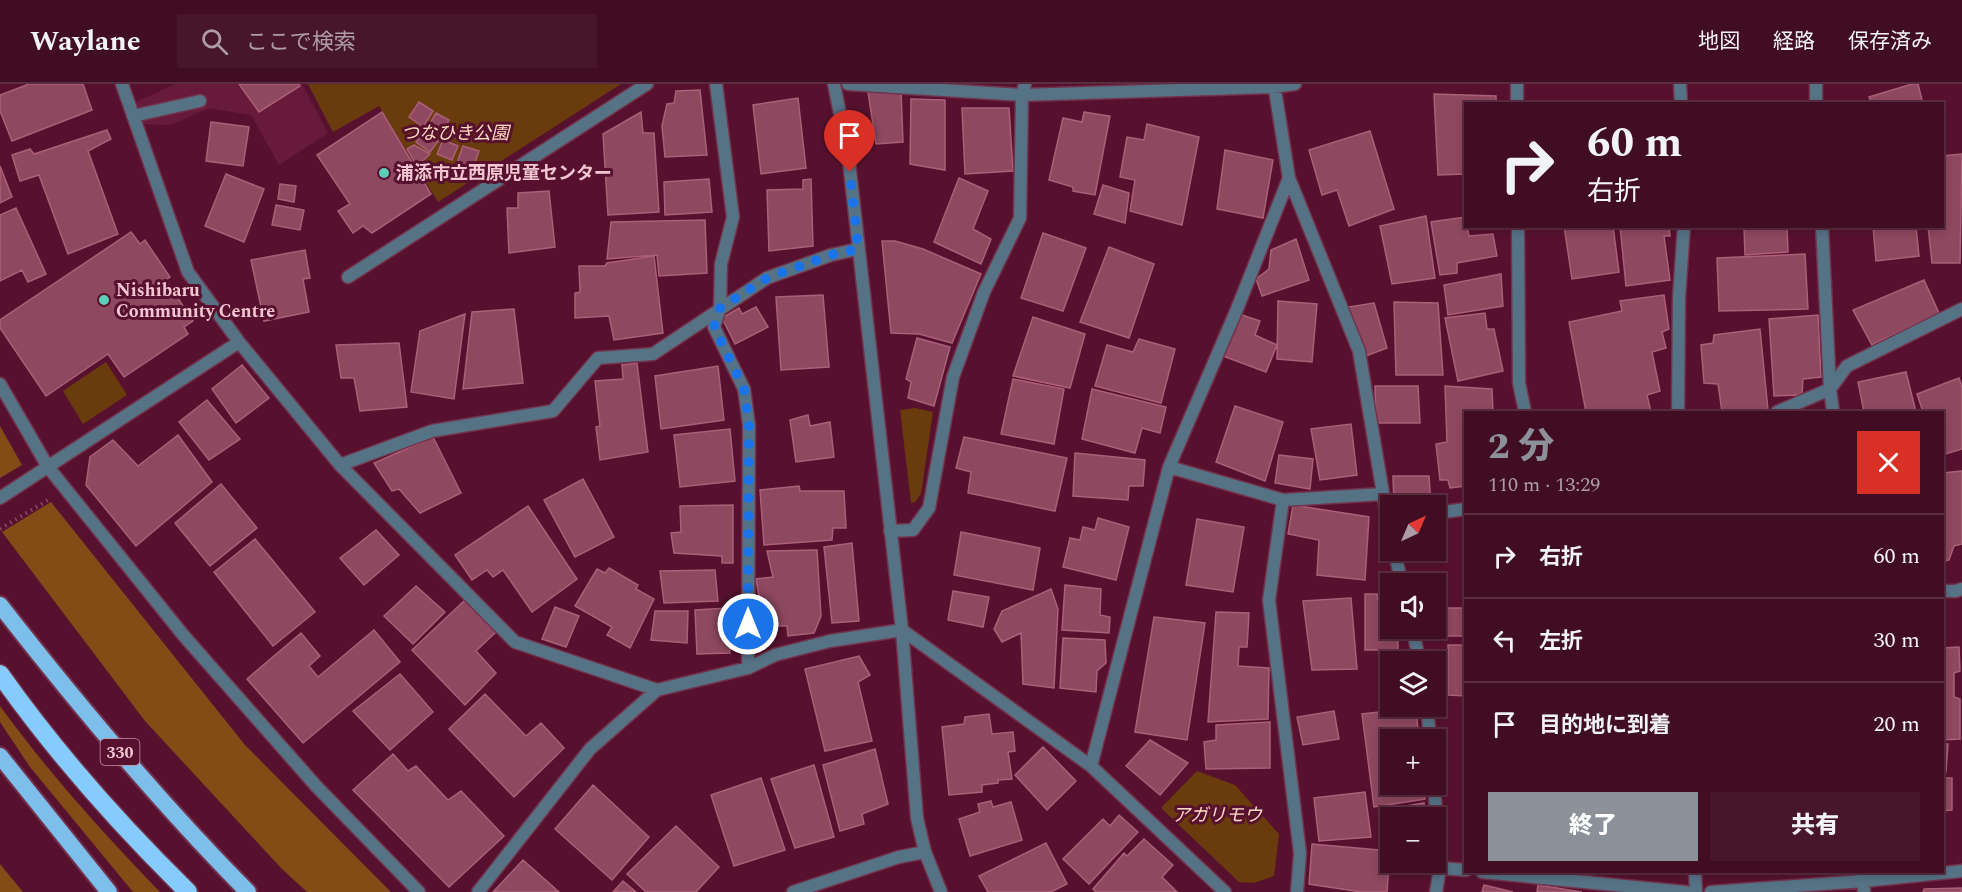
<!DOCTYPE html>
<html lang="ja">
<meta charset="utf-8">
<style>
:root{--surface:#410d22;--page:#48162a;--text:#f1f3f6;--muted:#ae9ca5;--line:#5a2d40;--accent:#8c9099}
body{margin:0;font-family:Spectral,"Noto Sans JP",serif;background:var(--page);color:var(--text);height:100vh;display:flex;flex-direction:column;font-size:22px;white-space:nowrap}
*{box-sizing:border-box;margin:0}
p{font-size:20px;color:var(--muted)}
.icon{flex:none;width:33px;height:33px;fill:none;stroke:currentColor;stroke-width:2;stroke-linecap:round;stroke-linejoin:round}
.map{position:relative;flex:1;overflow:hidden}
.drawer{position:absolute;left:1464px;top:327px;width:480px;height:462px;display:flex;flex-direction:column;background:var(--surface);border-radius:0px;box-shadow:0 3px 9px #0003,0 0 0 2px var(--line)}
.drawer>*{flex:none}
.top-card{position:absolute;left:1464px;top:18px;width:480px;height:126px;border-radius:0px;box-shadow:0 3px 9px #0003,0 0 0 2px var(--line);background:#410d22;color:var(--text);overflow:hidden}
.needle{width:39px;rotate:44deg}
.fabs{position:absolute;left:1380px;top:411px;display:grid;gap:12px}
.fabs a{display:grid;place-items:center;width:66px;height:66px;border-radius:0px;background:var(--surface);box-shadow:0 3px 9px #0003,0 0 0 2px var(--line);font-size:30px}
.pin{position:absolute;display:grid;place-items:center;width:51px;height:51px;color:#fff;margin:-62px -26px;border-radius:50% 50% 50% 0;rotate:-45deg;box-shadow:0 0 6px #0007}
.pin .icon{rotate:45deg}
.me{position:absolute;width:66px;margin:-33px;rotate:0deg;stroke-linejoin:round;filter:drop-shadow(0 0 4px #0008)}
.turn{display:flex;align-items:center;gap:21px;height:126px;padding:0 24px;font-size:27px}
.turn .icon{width:78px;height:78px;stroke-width:2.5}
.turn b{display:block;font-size:42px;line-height:51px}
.round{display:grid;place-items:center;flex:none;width:63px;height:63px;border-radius:0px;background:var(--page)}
.overview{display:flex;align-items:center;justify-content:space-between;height:102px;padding:0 24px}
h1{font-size:36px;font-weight:800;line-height:45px;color:var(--accent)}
.action{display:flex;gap:12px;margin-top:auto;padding:12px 24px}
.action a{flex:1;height:69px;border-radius:0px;background:var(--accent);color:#fff;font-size:24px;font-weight:800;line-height:69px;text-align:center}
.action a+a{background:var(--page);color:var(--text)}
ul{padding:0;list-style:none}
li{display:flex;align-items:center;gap:18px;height:84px;padding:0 24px;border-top:2px solid var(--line)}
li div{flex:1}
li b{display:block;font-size:22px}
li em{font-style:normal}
header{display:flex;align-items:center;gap:36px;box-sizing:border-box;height:84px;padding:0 30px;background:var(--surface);border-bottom:2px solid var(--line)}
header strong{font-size:28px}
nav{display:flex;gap:33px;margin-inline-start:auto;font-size:21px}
.search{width:420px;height:54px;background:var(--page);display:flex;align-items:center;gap:15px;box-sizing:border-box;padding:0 21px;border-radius:0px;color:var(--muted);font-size:22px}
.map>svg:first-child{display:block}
.built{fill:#671a3a}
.green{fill:#6a3b0c}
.forest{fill:#824c16}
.building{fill:#8e485f;stroke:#ac5f78;stroke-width:1.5}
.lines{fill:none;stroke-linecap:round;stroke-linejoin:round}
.service-casing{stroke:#73324c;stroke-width:15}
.minor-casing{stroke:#73324c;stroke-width:15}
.tertiary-casing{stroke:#73324c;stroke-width:15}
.trunk-casing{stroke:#73324c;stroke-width:20}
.motorway-casing{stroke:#73324c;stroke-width:21}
.path{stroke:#8a4d64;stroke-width:4;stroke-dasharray:1.5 4.5;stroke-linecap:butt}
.service{stroke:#567285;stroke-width:12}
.minor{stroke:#567285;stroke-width:12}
.tertiary{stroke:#567285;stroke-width:12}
.trunk{stroke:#7ebeea;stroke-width:16}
.motorway{stroke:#85cbfb;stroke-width:18}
.route{stroke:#1a73e8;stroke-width:10;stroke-dasharray:0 18}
.poi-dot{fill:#5cceba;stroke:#57112e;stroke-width:2}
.labels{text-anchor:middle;stroke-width:6;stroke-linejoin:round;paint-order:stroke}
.shield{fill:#57112e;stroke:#c490a1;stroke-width:1.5}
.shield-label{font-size:16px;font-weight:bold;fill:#f2c6d2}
.park-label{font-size:18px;font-style:italic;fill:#fcdbc0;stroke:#57112e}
.poi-label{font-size:18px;font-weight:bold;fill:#f2c6d2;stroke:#57112e;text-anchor:start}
</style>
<header>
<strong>Waylane</strong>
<div class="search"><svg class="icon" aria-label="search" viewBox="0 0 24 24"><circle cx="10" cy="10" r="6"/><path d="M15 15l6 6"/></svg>ここで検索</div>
<nav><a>地図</a><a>経路</a><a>保存済み</a></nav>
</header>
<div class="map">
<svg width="1962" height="808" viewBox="0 0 1962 808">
<rect width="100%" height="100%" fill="#57112e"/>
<path class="built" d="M175,0H302L328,49L279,81L251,31L209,24L171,41L144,40L136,18Z"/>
<path class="green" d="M308,0H621L438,118L379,22L333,48Z
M106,278L127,311L83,340L63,307Z
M915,324L933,328L921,410L915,418L911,419L900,326Z
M1197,687L1235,701L1279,750L1274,792L1254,799L1239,798L1161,724Z"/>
<path class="forest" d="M0,342L22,381L0,394Z
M51,418L245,661L391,808H307L282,785L145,637L2,448Z
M0,622C48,688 103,749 160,808H133L30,683L0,638Z
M0,780L23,808H0Z"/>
<path class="building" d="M29,0H83L92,26L12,57L0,27V11Z
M239,0H299L300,2L259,28Z
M1912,0H1918L1923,20H1872L1869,13Z
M700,6L707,71L665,73L662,42L667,20L674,19L676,7Z
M901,7L903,58L876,60L868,8Z
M1434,10L1496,12V20H1466V90L1438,91Z
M798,14L806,84L761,90L753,21Z
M911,15L945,16V86L910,80Z
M419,18L433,27L423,43L409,33Z
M962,24H1009L1013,87L965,90Z
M382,28L431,110L372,149L363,142L353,149L338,127L350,120L317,71Z
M641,28L643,49H654L659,128L608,131L603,50Z
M1084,28L1110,32L1095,111L1073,107V103L1049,96L1063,34L1082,38Z
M436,29L449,36L441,51L428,43Z
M211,38L249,43L243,82L206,77Z
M1147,40L1199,53L1182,141L1130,127L1135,96L1120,93L1127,53L1144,56Z
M107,46L111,55L88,67L118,150L68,170L39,91L20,97L12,71L30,65L34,70Z
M424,47L439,56L430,68L416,58Z
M1370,47L1394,125L1349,142L1337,106L1322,111L1309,66Z
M443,56L458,62L452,76L437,70Z
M414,61L430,70L417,82L407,65Z
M463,62L479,67L473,84L457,79Z
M1225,66L1273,76L1263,134L1217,125Z
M1962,70L1960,179H1932L1928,142H1942V72Z
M0,82L12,113L0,119Z
M226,90L264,105L244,158L205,142Z
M959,94L988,107L973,145L991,155L981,180L934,158Z
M709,95L712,128L665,131L664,98Z
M811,95L813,162L769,167L767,106L803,105V96Z
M280,100L296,102L294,118L278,115Z
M1103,101L1129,109L1125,139L1094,130Z
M549,107L555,163L509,169L507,124H518V109Z
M276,121L304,126L300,146L272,141Z
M16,124L46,190L28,198L22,186L0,197V131Z
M1426,132L1435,194L1392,200L1380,142Z
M1465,133L1469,152L1493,150L1497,172L1457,179V189L1440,191L1431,138Z
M705,136L707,189L659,192L657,171L607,175L611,138Z
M1564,142H1613L1619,188L1572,195Z
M1620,142H1669L1670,152H1664L1670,196L1626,202Z
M1744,142H1787L1788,168L1745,171Z
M1873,142H1916L1919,172L1876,177Z
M131,148L140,160L145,156L170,193L166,196L193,237L184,243L188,250L124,293L108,270L46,312L0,244V236Z
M1043,149L1086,164L1063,227L1021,214Z
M1296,155L1309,196L1262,212L1256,195L1269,185L1271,166Z
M882,157H895L923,165L981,190L952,259L919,250L891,249Z
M1109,163L1154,180L1129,254L1080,238Z
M305,166L310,194L303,195L309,228L264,237L251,176Z
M1805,170L1808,225L1719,227L1717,174Z
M654,172L663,249L614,256L609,232L575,234V209L580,208L579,182H605L607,179Z
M1501,190L1503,222L1448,231L1444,201Z
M1924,196L1939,229L1872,261L1853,226Z
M823,211L829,283L781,286L776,213Z
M1664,211L1669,245L1662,248L1666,264L1652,268L1660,307L1647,311L1651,328H1586L1569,238L1622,227L1620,217Z
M1278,217L1317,220L1312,278L1277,275Z
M1394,218L1438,219L1443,291H1396Z
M1374,219L1387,264L1363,273L1348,223Z
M756,223L768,243L735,260L722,234L739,224L742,230Z
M514,225L523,299L463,305L472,228Z
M1485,229L1487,245H1494L1503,287L1458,297L1445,234Z
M465,230L454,315L411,308L420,247Z
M1239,230L1260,237L1255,251L1277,261L1266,288L1223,272Z
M1818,231L1821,293L1803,295L1802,311L1774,312L1769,235Z
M1033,233L1085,250L1070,304L1013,292Z
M1760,245L1768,326L1755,328H1722L1718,300L1704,299L1701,261L1713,259L1714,251Z
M917,254L950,263L934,322L908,314L911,298L906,295Z
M1139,255L1175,265L1161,319L1095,302L1107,261L1133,268Z
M399,259L407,323L360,327L354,294H341L336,261Z
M637,279L648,368L600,376L596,343L600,342L595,297L623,295L622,281Z
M242,281L269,314L236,339L212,305Z
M718,282L724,336L661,345L655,292Z
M1906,288L1916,328H1864L1858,298Z
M1959,294L1962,303V365L1942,371V328H1923L1917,310Z
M1013,295L1064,305L1054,360L1001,350Z
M1375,302H1418L1420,339H1376Z
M1445,302L1492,305L1493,328H1466V402L1450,404L1448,396H1440L1436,360L1447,358Z
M1092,305L1166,323L1160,349L1142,344L1135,369L1082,355Z
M207,316L240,355L209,376L179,338Z
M1235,322L1283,338L1265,397L1216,378Z
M808,331L810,342L830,338L834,373L796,378L790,336Z
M1351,340L1357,391L1320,396L1311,345Z
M730,345L735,397L680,403L674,351Z
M178,351L212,398L136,462L86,401L90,373L113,356L138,382Z
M433,353L461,409L420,429L399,405L392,407L374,379Z
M964,353L1067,374L1055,427L968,409L971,388L956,384Z
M1075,369L1145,376L1143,402H1129L1128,416L1073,412Z
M1279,371L1313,375L1310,405L1275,399Z
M1962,387V460L1954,462L1949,476L1942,477V389Z
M1393,392H1429L1431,422H1394Z
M583,395L614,453L575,473L544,416Z
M221,400L257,444L210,482L175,439Z
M799,402L800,407H844L846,444H833L832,456L764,461L760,406Z
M733,421V479H722V472L674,469L671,449L681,448L680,422Z
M1293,421L1369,433L1365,496L1317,491L1319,456L1288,450Z
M528,422L577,495L532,528L503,486L493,493L487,486L472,496L455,471Z
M1098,434L1129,443L1116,496L1063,483L1070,454L1080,456L1083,443L1095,446Z
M1197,435L1244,443L1233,508L1186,501Z
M376,446L399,471L364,501L340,474Z
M961,448L1040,464L1033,506L954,491Z
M255,455L315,528L273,562L214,488Z
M852,459L859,537L832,539L824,463Z
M817,466L821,532L814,549L788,552L787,542H764L756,495L773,493L767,467Z
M609,484L638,501L636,505L654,515L630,564L607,551L612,543L575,522L597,485L605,489Z
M715,486L718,517L664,519L660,487Z
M1065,501L1101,505L1100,531L1110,533L1109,549L1062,546Z
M416,502L445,528L413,560L384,532Z
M1051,505L1058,525L1054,604L1023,600L1021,549L1002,558L994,545L1002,527Z
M953,507L989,513L983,543L948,536Z
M1365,510H1377L1378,516L1390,515V544H1398V566H1365Z
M1351,514L1357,585L1312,586L1303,517Z
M465,516L496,548L476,567L496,589L465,621L412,566Z
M555,523L579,532L566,563L542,555Z
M728,524L730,569L697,570L695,526Z
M1436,524H1465L1466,552H1429V544H1436Z
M655,527H688L687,559L651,556Z
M1216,528L1249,529L1247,563H1239L1238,582L1269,584L1268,635L1208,638Z
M1154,533L1205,539L1187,656L1135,648Z
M374,546L400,578L303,659L247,595L301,549L320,572L309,582L318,593Z
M1063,554L1105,556L1106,579L1097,587L1096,608L1060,604Z
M1448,561H1466V612L1448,611Z
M1959,563L1960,587L1954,589V613L1960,615V655L1942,656V564Z
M859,572L870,591L858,598L872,657L825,667L805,585Z
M400,590L433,628L390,666L353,627Z
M485,610L526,652L541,639L564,664L514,713L449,645Z
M1416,624L1419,656H1390V700H1423L1425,715L1374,723L1362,630Z
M1334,627L1339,655L1303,661L1297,633Z
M989,630L992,650L1013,648L1015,667L1008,668L1012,695L998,696V699L982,701V708L949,711L942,643L964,640L965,633Z
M1270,638V684L1206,685L1204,658L1216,656V641Z
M1150,656L1188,679L1160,711L1126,682Z
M1942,660H1948L1946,688H1942Z
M1043,663L1076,697L1047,726L1015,691Z
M875,665L888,720L862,730L864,740L840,747L823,681Z
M393,670L408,687L416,682L448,716L461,707L504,752L449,803L353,706Z
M814,681L834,753L795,764L771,695Z
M761,694L785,766L734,782L711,711Z
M1942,694H1952V726L1942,727Z
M593,701L649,753L612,796L555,745Z
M1365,708L1371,753L1319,757L1314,714Z
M991,717L993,723L1011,718L1022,756L970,772L959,735L980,728L978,720Z
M1424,719L1425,734H1406L1407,722Z
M1119,731L1138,748L1089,800L1063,775L1103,735L1110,742Z
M676,742L719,783L696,808H646L627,790Z
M1144,755L1173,781L1162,793L1177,808H1096L1093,805L1124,769L1127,772Z
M1046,759L1067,800L1051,808H988L979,792Z
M1312,760L1390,767L1387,808H1361L1309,800Z
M523,776L559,808H493Z
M623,797L636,808H613Z
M1484,801L1513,808H1482Z
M1538,801L1582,808H1537Z
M1962,804V808H1923L1924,805Z"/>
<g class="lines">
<g class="service-casing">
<path id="service" d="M133,32L200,17"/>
</g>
<g class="minor-casing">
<path id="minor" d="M122,0L188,188L239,258L340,381L515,558L657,606
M716,0L733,133L721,180L720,224L714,243L744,305L749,341L748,584
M848,0L1022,11L1274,3L1295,0
M1274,0L1289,94L1359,267L1390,451
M1517,0V20
M1680,0L1681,20
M1816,0V20
M1518,142L1519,299L1525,328
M1822,142L1830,305L1833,328
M348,193L647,0
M0,300L48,383L184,552L317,703L419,808
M1678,328L1679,213L1684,142
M1777,328L1830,305L1847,282L1962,225
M340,381L432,347L553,327L598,274L653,270L767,194L831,171L858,165
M1169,383L1283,416L1383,410
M0,414L239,258
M1283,416L1269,516L1300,769L1297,808
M1436,429L1466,425
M890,447L913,446L929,424L953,293L984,208L1020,134L1022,11L1025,0
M1394,466L1402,500
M1942,507H1956L1962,505
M1412,544L1420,578
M1427,622L1430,656
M1091,682L1169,383L1237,225L1289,94
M1434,700L1440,784L1436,808
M1440,784L1466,786
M1482,788L1686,808
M1695,788L1696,808
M1863,788L1864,808
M478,808L590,665L657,606L748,584L775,571L830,557L902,546L1091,682L1225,808
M793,808L899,773L925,768
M1711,808L1864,797L1962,787"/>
</g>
<g class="tertiary-casing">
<path id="tertiary" d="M834,0L848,69L902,546L917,734L925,768L941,808"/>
</g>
<g class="trunk-casing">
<path id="trunk" d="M0,521C78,621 159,718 248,808
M0,672L109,808"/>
</g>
<g class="motorway-casing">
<path id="motorway" d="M0,590C55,668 120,741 188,808"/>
</g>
<path class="path" d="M0,445L48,416"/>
<use href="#service" class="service"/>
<use href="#minor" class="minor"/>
<use href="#tertiary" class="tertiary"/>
<use href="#trunk" class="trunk"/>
<use href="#motorway" class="motorway"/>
</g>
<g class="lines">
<path class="route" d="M748,540L749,340L744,305L714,243L720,224L767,194L831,171L858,165L850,88"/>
</g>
<g class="poi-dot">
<circle cx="384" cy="89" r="6"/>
<circle cx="104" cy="216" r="6"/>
</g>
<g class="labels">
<rect class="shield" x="100.5" y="655" width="39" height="26" rx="4.5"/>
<g class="shield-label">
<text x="120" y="674">330</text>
</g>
<g class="park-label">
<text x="455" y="55">つなひき公園</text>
<text x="1217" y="737">アガリモウ</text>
</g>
<g class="poi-label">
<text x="396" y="95">浦添市立西原児童センター</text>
<text x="116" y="212">Nishibaru<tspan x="116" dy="21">Community Centre</tspan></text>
</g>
</g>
</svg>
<div class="fabs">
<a><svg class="needle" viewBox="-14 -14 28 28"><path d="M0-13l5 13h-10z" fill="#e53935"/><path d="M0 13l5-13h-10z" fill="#ae9ca5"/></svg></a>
<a><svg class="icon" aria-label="sound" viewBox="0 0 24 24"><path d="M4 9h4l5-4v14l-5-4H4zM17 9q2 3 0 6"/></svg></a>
<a><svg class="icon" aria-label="layers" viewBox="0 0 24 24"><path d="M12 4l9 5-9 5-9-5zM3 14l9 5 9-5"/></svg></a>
<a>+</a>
<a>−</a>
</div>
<div class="pin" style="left:850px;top:88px;background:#d93025"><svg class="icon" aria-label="arrive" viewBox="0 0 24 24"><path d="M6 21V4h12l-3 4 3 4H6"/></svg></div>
<svg class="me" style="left:748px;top:540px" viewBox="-20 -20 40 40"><circle r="17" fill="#1a73e8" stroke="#fff" stroke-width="3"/><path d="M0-11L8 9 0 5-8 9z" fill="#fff"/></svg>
<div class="top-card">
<div class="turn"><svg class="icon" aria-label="right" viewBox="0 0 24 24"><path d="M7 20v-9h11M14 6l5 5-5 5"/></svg><div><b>60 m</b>右折</div></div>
</div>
<section class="drawer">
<div class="overview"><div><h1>2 分</h1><p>110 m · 13:29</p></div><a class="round" style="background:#d93025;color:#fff"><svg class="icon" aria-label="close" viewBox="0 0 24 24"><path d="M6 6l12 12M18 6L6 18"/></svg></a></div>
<ul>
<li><svg class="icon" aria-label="right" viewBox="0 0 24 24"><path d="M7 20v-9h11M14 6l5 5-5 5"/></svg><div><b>右折</b></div><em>60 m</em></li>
<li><svg class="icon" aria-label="left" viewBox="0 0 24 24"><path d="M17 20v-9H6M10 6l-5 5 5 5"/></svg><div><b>左折</b></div><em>30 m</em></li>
<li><svg class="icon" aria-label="arrive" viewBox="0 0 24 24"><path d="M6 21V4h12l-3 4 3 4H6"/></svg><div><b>目的地に到着</b></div><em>20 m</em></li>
</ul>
<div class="action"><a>終了</a><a>共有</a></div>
</section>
</div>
